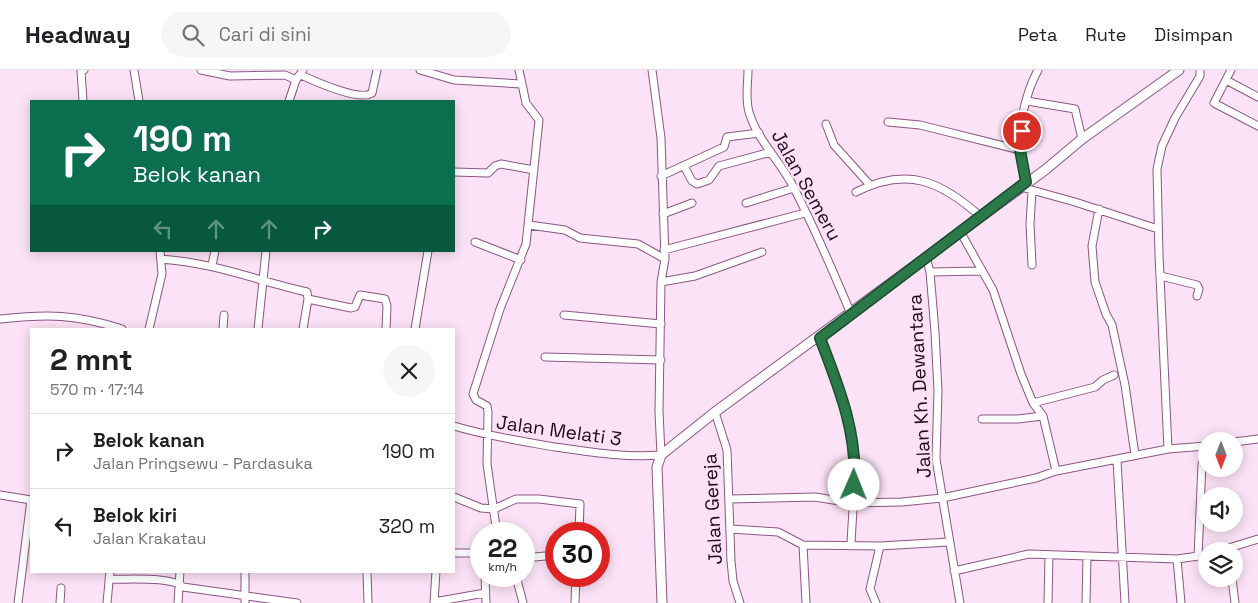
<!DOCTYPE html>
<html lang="id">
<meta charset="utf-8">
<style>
:root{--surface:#fff;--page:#f6f6f6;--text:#202124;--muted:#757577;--line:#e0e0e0}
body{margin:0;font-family:"Space Grotesk",sans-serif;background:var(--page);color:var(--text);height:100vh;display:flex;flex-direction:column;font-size:19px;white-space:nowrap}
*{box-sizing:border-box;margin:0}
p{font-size:16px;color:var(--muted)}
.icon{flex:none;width:28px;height:28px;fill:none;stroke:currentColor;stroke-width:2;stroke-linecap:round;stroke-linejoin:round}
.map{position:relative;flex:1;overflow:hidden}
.details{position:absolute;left:30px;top:258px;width:425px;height:245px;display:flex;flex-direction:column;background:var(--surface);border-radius:0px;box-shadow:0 2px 12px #0003}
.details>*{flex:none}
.hud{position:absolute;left:30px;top:30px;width:425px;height:152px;border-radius:0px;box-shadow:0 2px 12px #0003;background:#0b6e4f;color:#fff;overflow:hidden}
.needle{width:32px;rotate:180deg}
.controls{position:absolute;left:1198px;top:362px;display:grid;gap:10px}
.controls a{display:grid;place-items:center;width:45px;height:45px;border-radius:50%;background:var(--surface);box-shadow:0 2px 12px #0003;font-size:25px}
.speed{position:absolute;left:470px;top:452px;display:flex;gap:10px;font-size:25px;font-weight:700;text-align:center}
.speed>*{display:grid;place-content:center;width:65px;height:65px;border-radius:50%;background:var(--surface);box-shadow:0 2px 12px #0003;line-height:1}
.speed small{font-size:12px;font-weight:400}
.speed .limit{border:8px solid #d22;background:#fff;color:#111}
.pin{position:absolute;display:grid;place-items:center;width:42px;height:42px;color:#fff;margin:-21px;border:2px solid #fff;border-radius:50%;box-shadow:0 1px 5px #0007}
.me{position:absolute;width:55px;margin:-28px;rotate:1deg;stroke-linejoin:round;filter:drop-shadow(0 0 4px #0008)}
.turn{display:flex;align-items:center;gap:18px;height:105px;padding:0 20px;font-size:22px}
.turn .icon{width:65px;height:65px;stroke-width:2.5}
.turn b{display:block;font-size:35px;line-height:42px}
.lanes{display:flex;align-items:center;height:48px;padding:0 20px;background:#0003;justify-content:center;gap:25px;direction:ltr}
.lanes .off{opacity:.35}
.round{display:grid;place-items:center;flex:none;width:52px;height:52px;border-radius:26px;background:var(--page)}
.overview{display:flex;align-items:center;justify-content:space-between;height:85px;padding:0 20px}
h1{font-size:30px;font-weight:600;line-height:38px}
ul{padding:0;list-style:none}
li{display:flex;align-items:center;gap:15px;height:75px;padding:0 20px;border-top:1px solid var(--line)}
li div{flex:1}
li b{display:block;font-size:19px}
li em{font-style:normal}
header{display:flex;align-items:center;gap:30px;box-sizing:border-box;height:70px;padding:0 25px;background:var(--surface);border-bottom:1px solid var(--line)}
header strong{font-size:24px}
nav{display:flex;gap:28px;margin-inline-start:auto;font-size:18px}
.search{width:350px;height:45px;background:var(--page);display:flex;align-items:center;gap:12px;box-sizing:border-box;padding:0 18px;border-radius:28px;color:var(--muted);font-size:19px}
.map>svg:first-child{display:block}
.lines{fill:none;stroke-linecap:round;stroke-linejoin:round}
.minor-casing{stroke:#8c5683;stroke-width:9}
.major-casing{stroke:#8c5683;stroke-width:11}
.minor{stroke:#fff;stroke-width:7}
.major{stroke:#fff;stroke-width:9}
.route-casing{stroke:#1c4e2f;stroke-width:12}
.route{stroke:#2b7848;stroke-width:9}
.labels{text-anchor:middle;stroke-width:5;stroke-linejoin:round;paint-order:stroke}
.street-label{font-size:19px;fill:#210c1e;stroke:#fbe2f6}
</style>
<header>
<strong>Headway</strong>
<div class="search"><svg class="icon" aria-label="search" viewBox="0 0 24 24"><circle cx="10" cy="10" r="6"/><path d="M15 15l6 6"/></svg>Cari di sini</div>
<nav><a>Peta</a><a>Rute</a><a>Disimpan</a></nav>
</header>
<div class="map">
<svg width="1258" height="533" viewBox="0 0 1258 533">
<rect width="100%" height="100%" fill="#fbe2f6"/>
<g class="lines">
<g class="minor-casing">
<path id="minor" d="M134,0L139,31
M201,0L230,6L285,5L296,10
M420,0L454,10L521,14
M748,0C748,14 745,28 749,42C757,70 781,92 794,118C815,159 833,201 851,244
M1231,0L1214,33L1258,56
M301,5C314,11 360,32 372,23L377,0
M1226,10L1258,27
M83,31L81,1L84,0
M289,31L296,10L303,0
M1027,31L1075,39L1082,69
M888,52L920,55L1020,80
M826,54L834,75L870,115
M684,96L692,111L697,114L709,110L719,96L771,82
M454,102L488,103L495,96L501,94L534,100
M661,106L724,77L727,67L759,63
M1026,112C1024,102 1021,91 1020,81C1018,56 1026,22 1038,0
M1021,117L1075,132L1158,159
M856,122C907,96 941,111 981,147
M746,133L794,118
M1099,139L1092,176L1095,212L1106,244L1112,255L1125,315L1135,385
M663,144L692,133
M529,155L565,160L580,168L638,174L665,189
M961,163L993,220L1021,304L1033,333L1043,346L1056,401
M475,172L521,190
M664,180L805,143
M926,187L930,202L935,262L938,321L936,389L960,533
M161,189C215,193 255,210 307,222L308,229L303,259
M212,195L215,181
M1032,195L1030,154L1032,121
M930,202L981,201
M1161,206L1197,215L1199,219L1197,226
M661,212L695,206L762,182
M308,229L351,238L355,237L360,225L385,229L387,236L386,259
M564,245L661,254
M0,249C48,244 75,244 122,259
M149,259L162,204L160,181
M223,259L224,245
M258,259L266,181
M415,259L428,181
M820,268C834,305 851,344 854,384C856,414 852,445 851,476
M545,287L661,290
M1033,333L1095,317L1103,310L1114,305
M715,342L727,380L731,491L733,511L740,533
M982,349H1018L1043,346
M454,356C487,366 520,371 555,377C590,382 625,388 661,385L659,341L661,212L665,189L661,68L652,0
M1234,372L1258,369
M1168,379L1159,185L1157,99L1162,76L1175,48L1200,6V0
M1117,390L1125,533
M0,425L31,430
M454,427L481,438L494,439L516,429H539L580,434L579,464
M729,429L815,427L852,433L902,432L942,428L1036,408L1056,401L1168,379L1206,376
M730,459L778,462L803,475L880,476L949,472
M497,464L487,394L488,342L487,336L476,330L473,324L500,239L526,174L539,50L526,33L519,0
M803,475L806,533
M1219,481L1258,469
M454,483H481
M1198,487L1202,394
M524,488L556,485
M1177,489L1181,533
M245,501V533
M367,501L368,533
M954,501L1029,484L1177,489L1206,485
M485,506L486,533
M516,506L523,533
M109,509C127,510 172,506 183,517L297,533
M1232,509L1235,533
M434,532L485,523
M18,533L31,430
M60,533L61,518
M107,533L110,501
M178,533L180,501
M434,533L436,501
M575,533L576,506
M876,533L870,519L880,476
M1048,533L1049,485
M1086,533L1087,486"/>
</g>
<g class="major-casing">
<path id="major" d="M662,533L657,397L661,385L715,342L1045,100L1082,69L1179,0"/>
</g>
<use href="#minor" class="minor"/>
<use href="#major" class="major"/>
</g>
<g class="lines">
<g class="route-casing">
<path id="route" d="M854,415C858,363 838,315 820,268L1026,112L1020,80L1022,61"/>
</g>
<use href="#route" class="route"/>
</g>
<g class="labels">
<g class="street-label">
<text transform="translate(807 115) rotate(61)" y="7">Jalan Semeru</text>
<text transform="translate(919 316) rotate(-93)" y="7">Jalan Kh. Dewantara</text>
<text transform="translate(559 360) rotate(8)" y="7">Jalan Melati 3</text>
<text transform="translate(712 439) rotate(-93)" y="7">Jalan Gereja</text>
</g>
</g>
</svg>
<div class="controls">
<a><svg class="needle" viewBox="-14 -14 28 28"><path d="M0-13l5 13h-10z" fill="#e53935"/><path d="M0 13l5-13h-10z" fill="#757577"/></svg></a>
<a><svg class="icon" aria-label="sound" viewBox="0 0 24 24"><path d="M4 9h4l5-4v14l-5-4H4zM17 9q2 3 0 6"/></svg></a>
<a><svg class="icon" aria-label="layers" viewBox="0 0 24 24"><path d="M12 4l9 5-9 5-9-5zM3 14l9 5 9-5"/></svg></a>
</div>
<div class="speed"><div>22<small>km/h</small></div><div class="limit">30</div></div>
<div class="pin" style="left:1022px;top:61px;background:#d93025"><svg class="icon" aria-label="arrive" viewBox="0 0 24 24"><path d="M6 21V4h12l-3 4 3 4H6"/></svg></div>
<svg class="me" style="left:854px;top:415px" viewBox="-20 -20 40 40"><circle r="19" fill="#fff"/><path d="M0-13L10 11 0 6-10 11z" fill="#2b7848"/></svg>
<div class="hud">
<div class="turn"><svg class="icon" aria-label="right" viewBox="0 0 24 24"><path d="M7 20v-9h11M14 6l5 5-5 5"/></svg><div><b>190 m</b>Belok kanan</div></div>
<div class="lanes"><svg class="icon off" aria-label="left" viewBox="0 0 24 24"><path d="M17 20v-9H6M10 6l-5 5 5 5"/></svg><svg class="icon off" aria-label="ahead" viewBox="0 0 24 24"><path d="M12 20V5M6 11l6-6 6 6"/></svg><svg class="icon off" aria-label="ahead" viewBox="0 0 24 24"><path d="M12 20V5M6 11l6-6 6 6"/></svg><svg class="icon" aria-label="right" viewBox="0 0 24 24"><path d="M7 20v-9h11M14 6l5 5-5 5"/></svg></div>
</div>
<section class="details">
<div class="overview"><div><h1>2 mnt</h1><p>570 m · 17:14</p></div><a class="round"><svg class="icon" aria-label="close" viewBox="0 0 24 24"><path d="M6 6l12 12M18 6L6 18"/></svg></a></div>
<ul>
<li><svg class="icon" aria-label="right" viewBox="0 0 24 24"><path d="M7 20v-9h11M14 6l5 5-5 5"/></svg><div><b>Belok kanan</b><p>Jalan Pringsewu - Pardasuka</p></div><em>190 m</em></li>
<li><svg class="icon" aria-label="left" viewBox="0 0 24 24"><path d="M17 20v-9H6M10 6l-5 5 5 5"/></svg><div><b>Belok kiri</b><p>Jalan Krakatau</p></div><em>320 m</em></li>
</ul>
</section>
</div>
